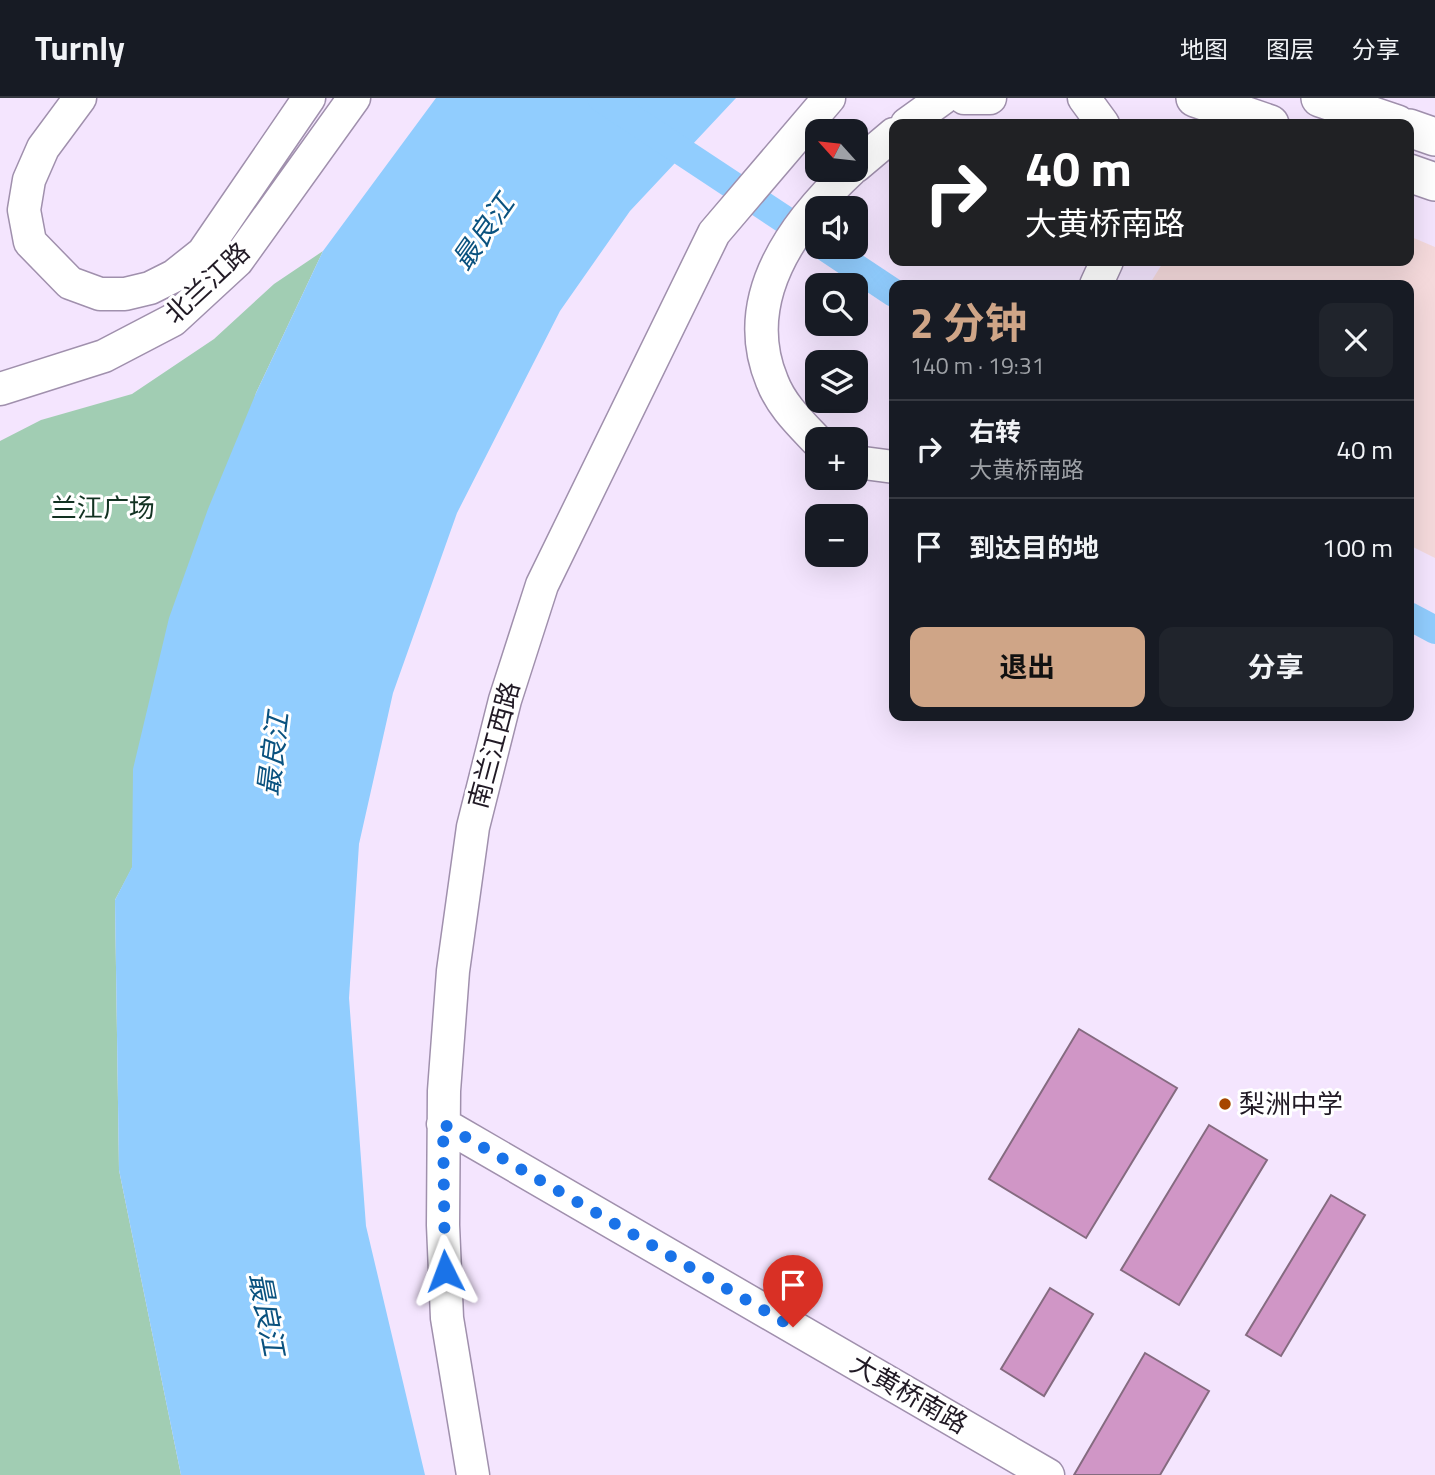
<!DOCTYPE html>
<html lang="zh">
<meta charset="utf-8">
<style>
:root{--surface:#171b24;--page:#20242c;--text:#f1f3f6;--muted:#9ea1a6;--line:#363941;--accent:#cfa587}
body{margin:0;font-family:"Titillium Web","Noto Sans SC",sans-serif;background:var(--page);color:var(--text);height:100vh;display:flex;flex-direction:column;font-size:26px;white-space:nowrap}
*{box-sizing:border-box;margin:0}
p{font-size:23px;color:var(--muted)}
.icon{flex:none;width:38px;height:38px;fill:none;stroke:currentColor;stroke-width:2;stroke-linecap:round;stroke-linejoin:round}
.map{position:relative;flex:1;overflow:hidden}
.drawer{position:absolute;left:889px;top:182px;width:525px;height:441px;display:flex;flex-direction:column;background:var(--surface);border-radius:14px;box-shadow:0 7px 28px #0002}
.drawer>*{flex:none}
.guide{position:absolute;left:889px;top:21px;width:525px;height:147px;border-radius:14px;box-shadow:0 7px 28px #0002;background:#202124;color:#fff;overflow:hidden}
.needle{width:46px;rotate:297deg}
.controls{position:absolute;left:805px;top:21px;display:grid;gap:14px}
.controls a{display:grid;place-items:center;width:63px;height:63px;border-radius:14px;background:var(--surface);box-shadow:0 7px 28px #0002;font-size:35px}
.pin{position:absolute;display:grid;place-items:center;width:60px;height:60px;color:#fff;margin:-72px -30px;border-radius:50% 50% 50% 0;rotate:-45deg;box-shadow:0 0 7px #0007}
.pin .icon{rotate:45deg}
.me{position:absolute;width:77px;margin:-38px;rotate:357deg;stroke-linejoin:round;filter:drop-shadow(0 0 5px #0008)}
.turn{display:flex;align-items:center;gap:24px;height:147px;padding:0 21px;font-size:32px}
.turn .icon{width:91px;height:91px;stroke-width:2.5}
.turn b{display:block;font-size:49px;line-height:60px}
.round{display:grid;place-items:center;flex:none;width:74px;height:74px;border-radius:14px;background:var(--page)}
.overview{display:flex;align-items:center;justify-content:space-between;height:119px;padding:0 21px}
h1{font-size:42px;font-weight:700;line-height:52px;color:var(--accent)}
.primary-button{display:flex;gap:14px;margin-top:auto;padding:14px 21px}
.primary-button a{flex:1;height:80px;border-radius:14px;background:var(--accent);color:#111;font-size:28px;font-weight:700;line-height:80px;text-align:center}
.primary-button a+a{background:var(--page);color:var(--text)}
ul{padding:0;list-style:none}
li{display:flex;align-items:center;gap:21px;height:98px;padding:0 21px;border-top:2px solid var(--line)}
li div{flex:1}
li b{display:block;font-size:26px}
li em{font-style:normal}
header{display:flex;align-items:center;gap:42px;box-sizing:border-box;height:98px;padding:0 35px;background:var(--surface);border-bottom:2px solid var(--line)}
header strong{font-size:33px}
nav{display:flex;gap:38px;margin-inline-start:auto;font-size:24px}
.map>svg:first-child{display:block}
.commercial{fill:#f5dadc}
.green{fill:#a1cdb3}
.water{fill:#91cdfe}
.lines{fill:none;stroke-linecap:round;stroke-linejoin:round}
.canal{stroke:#91cdfe;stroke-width:28}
.building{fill:#d096c6;stroke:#856b80;stroke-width:2}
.secondary-casing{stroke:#a090ad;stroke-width:35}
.primary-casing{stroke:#a090ad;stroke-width:40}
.secondary{stroke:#fff;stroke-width:32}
.primary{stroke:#fff;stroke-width:37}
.route{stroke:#1a73e8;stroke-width:12;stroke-dasharray:0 21.6}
.poi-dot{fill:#a64600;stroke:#fff;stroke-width:2.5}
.labels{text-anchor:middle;stroke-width:6;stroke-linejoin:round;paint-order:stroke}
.street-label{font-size:26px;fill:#211a25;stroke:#fff}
.park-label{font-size:26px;fill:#123222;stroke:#fff}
.poi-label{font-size:26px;fill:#211a25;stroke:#fff;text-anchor:start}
.water-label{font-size:28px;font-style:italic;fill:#0a527f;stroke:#fff}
</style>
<header>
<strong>Turnly</strong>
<nav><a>地图</a><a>图层</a><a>分享</a></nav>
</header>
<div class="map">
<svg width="1435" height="1377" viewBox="0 0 1435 1377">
<rect width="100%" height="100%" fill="#f4e5fe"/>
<path class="commercial" d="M1409,138L1435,149V460L1409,447V187H1149L1164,163H1409Z"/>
<path class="green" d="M323,153L256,295L136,715L132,770L115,802L119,1072L181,1377H0V343L41,322L132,296L214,241L274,186Z"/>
<path class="water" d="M436,0H736L630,113L560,213L457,415L393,595L359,746L349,900L366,1128L425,1377H181L119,1072L115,802L132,769L133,671L169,520L208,411L256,295L323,153Z"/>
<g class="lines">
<path class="canal" d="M601,0L817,143
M825,149L894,195
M1409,518L1435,532"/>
</g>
<path class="building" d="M1079,931L1177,990L1086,1140L989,1081Z
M1209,1027L1267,1062L1179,1207L1121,1172Z
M1331,1097L1365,1117L1281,1258L1246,1237Z
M1050,1190L1093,1216L1044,1298L1001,1271Z
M1145,1255L1209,1293L1160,1377H1074Z"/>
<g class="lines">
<g class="secondary-casing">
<path id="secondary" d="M80,0L43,50L29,82L24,112L30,144L70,185L100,196H125L150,190L174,178L203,155L309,0
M964,0H990
M1084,0L1103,26
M907,26L943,0
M856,68L894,36
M1096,187L1107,163
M0,291L104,258L173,222L237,163L354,0
M817,343C800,325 781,307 772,283C738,201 793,126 851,72
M856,364L894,369
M443,1026L1048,1377
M473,1377L447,1220L443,1127L444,993L453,873L473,729L505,602L542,487L714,135L829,0"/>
</g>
<g class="primary-casing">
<path id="primary" d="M1195,0L1270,26
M1320,0L1397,26
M1409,30L1435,39
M1409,75L1435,84"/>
</g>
<use href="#secondary" class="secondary"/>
<use href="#primary" class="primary"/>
</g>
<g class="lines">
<path class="route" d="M445,1173L443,1026L793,1229"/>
</g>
<circle class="poi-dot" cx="1225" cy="1006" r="7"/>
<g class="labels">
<g class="street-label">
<text transform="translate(207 185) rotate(-43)" y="9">北兰江路</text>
<text transform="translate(494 647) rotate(-75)" y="9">南兰江西路</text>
<text transform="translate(909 1296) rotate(30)" y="9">大黄桥南路</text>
</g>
<g class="park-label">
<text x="103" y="419">兰江广场</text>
</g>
<g class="poi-label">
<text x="1239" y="1015">梨洲中学</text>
</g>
<g class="water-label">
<text transform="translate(483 134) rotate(-55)" y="10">最良江</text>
<text transform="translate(273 656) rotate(-83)" y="10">最良江</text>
<text transform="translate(267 1216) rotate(79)" y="10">最良江</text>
</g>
</g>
</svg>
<div class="controls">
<a><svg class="needle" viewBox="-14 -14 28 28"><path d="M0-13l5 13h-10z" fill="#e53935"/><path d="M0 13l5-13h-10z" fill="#9ea1a6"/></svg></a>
<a><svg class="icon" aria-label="sound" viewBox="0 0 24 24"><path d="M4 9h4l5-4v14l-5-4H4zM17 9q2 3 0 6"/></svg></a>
<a><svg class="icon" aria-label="search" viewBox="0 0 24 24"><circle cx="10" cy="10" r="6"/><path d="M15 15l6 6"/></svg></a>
<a><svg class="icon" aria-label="layers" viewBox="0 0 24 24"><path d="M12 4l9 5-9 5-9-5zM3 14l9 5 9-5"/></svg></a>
<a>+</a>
<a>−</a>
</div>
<div class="pin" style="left:793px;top:1229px;background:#d93025"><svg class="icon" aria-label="arrive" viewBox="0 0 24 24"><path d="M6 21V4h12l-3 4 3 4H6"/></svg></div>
<svg class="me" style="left:445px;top:1173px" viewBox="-20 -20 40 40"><path d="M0-17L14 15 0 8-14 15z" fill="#1a73e8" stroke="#fff" stroke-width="4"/></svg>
<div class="guide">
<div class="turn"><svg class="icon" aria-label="right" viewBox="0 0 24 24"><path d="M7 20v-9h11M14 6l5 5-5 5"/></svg><div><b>40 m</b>大黄桥南路</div></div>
</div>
<section class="drawer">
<div class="overview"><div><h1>2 分钟</h1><p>140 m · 19:31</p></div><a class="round"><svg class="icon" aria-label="close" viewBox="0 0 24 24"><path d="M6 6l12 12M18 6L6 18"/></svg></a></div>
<ul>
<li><svg class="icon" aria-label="right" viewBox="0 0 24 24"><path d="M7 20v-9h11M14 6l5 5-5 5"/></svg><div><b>右转</b><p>大黄桥南路</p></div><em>40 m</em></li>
<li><svg class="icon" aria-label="arrive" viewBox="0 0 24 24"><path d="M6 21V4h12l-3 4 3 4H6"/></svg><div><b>到达目的地</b></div><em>100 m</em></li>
</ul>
<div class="primary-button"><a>退出</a><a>分享</a></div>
</section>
</div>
